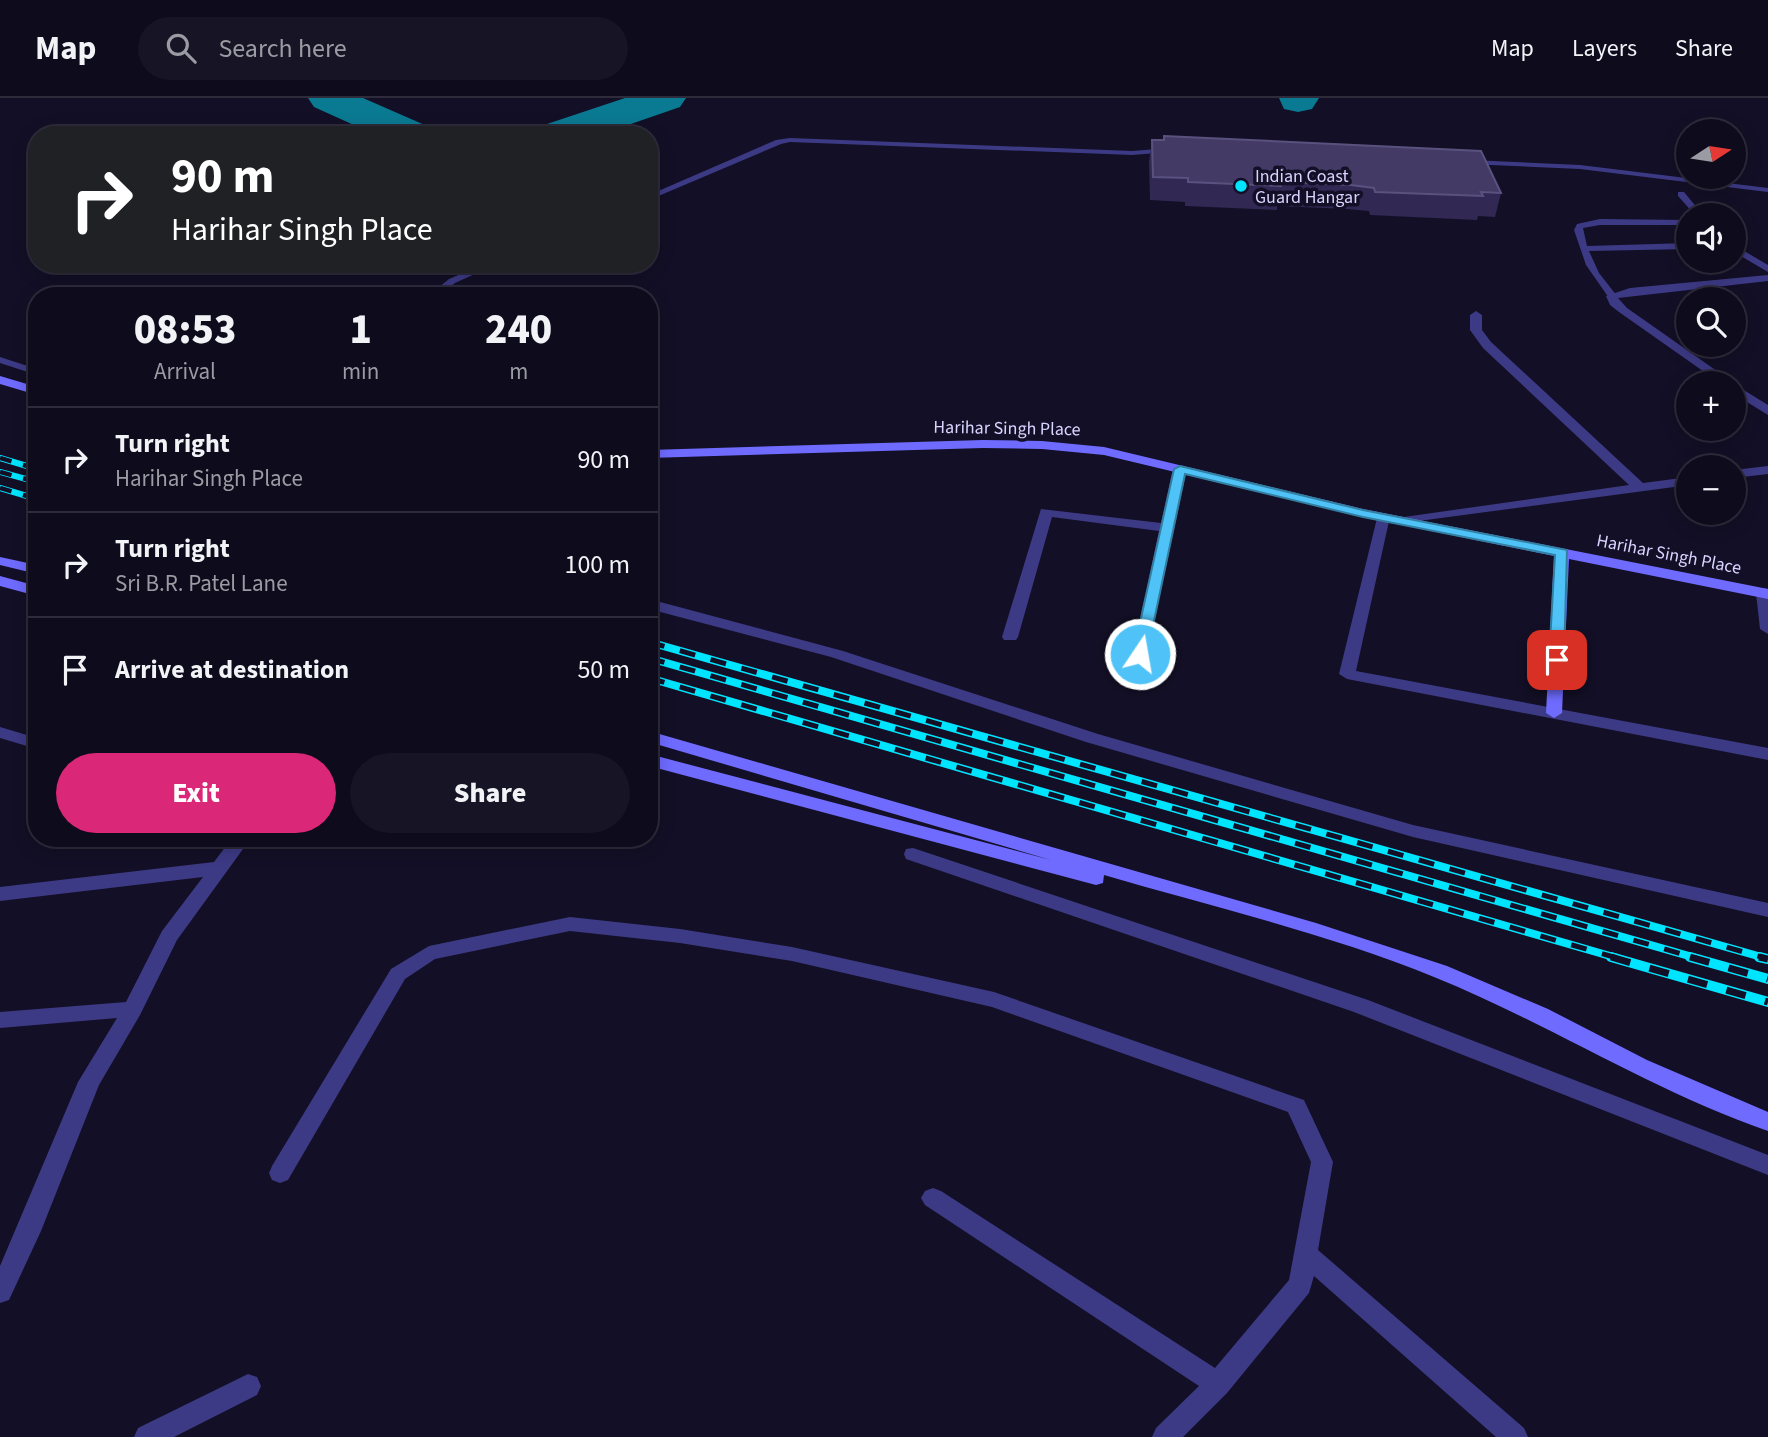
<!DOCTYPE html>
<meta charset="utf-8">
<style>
:root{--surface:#0e0b1c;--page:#171425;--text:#f1f3f6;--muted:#9b9ba3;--line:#2e2b3b;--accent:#db2777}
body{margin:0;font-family:"Source Sans 3",sans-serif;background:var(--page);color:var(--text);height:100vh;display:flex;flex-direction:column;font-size:26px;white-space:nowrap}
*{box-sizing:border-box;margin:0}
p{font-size:23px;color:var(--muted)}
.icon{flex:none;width:38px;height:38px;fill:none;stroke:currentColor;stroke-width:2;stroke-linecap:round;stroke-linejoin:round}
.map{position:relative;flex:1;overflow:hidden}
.details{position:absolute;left:28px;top:189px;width:630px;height:560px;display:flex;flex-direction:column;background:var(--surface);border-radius:28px;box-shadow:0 4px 18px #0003,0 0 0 2px var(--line)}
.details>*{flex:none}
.hud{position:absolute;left:28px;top:28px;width:630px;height:147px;border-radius:28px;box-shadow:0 4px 18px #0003,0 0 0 2px var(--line);background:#202124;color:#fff;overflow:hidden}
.needle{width:46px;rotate:78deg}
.controls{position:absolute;left:1676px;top:21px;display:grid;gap:14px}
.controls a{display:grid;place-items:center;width:70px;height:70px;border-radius:50%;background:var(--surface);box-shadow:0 4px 18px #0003,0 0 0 2px var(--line);font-size:35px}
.pin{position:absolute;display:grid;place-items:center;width:60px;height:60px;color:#fff;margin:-30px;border-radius:14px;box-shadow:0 4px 10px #0006}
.me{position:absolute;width:77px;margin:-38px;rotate:12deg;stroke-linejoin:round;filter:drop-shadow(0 0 5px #0008)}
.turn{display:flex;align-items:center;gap:24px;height:147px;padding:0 28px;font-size:32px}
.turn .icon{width:91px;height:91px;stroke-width:2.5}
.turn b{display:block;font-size:49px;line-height:60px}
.eta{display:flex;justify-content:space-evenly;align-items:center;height:119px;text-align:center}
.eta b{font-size:42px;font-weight:800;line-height:49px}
.primary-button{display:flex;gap:14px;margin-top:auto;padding:14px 28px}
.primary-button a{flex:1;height:80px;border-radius:42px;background:var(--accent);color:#fff;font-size:28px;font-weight:800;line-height:80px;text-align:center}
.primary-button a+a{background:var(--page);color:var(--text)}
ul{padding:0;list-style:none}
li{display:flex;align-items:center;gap:21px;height:105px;padding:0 28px;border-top:2px solid var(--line)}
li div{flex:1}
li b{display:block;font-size:26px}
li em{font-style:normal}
header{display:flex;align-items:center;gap:42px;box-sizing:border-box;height:98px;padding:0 35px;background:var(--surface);border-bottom:2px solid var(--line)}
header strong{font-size:33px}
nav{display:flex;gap:38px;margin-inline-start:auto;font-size:24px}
.search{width:490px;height:63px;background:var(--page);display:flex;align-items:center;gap:18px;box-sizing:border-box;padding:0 24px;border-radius:38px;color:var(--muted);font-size:26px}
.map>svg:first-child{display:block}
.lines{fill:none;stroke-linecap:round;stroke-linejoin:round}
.taxiway{fill:#0a7a92;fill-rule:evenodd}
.lane{fill:#3d3a85;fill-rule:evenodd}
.street{fill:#3d3a85;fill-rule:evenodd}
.secondary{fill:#6f6bff;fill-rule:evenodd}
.rail-far2-casing{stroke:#00e5ff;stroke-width:6}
.rail-far1-casing{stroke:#00e5ff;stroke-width:8}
.rail-casing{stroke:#00e5ff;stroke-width:10}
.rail-far2{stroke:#130f26;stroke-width:4.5;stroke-dasharray:12;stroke-linecap:butt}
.rail-far1{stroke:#130f26;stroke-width:5;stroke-dasharray:16;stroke-linecap:butt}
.rail{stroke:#130f26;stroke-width:7;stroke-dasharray:20;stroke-linecap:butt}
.wall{fill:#312854}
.building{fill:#433a66;stroke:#5a527e;stroke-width:2}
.route{fill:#4fc3f7;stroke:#337fa1;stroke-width:2}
.poi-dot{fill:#00e5ff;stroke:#130f26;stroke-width:2.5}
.labels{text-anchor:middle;stroke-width:7;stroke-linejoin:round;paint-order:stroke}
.far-poi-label{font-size:18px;fill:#d9d4ff;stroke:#130f26;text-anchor:start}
.far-street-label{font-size:18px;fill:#d9d4ff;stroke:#130f26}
</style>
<header>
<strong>Map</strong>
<div class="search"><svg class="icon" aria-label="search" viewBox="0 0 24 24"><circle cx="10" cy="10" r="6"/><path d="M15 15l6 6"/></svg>Search here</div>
<nav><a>Map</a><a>Layers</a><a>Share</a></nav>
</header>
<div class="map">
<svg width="1768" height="1339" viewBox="0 0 1768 1339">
<rect width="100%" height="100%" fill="#130f26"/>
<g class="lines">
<path class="taxiway" d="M308,0H363L427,28L433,37H376L314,9Z
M625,0H686L680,9L599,37H535L541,28Z
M1279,0H1319L1312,11L1298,14L1284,11Z"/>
<path class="lane" d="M790,40L1132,53L1170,50L1174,52L1170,54L1132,57L790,44L781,46L649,102V97L776,42Z
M1470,62L1580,67L1768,90V94L1580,71L1467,66V62Z
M1678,94H1684L1703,117H1695L1678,98Z
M1600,121L1686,122L1689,123V127H1600L1583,130L1587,148L1689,145V151L1589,153L1599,175L1617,198L1609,200L1586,167L1574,132L1577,126Z
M1734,147L1768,167V174L1734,154Z
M485,166H497L455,185L438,198H428L449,181Z
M0,259L37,271V277L0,265Z"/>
<path class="street" d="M1768,177V183L1618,200L1627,210L1734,285H1720L1619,214L1610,207L1606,198L1630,190Z
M1476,213L1482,217V232L1491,244L1643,385L1689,379V387L1396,426L1389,423L1356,573L1768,650V662L1347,581L1339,576L1378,416H1388L1390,421L1629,387L1483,250L1470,232V217Z
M1734,286L1768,307V317L1734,296Z
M1180,367L1187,371L1141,586H1129L1127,582L1159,433L1052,419L1018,539L1016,542H1004L1002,539L1041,411L1161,425L1173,371Z
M1768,368V376L1734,380V372Z
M1764,490L1768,491V536L1760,531L1756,495Z
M649,501L843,553L1098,636L1413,727L1768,805V819L1413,739L1086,644L831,559L649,511Z
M0,629L37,640V651L0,640Z
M232,740H251L177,842L140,917L99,987L41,1133L9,1202L0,1205V1168L78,984L117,920L0,930V914L126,904L162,833L203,779L0,803V789L214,764Z
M913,750L1368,902L1768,1057V1077L1354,914L906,761L904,756L906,751Z
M570,819L680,831L792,849L994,894L1304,1002L1333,1064L1318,1152L1524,1330L1528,1339H1496L1314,1178L1309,1195L1227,1295L1183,1339H1152L1156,1330L1199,1288L925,1107L921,1100L925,1093L933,1090L941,1093L1215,1270L1289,1182L1311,1064L1288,1014L992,909L792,863L680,845L570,833L435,861L405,881L288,1082L280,1085L272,1082L269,1075L272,1068L391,871L429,848Z
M248,1276L257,1279L261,1288L257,1297L174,1339H134L138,1330Z"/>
<path class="secondary" d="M0,278L37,289V297L0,286Z
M983,342L1042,343L1104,349L1363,411L1768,491V501L1569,461L1562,615L1554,620L1546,615L1554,458L1363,419L1104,357L1042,351L983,350L649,360V352Z
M0,459L37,467V476L0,467Z
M0,478L37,488V498L0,488Z
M649,633L1316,825L1447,868L1548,911L1647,962L1768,1014V1033C1652,993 1548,925 1434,879C1329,836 1213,809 1104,777L1103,785L1096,787L649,668V656L1051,762L649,644Z"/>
<g class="rail-far2-casing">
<path id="rail-far2" d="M0,360L37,371
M0,374L37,384
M0,390L37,401"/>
</g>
<g class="rail-far1-casing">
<path id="rail-far1" d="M649,544L1765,860
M649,560L1696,860
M649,580L1617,860"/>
</g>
<g class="rail-casing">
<path id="rail" d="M1611,859L1768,904
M1690,859L1768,881
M1759,859L1768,861"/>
</g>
<use href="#rail-far2" class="rail-far2"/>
<use href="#rail-far1" class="rail-far1"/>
<use href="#rail" class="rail"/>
</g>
<path class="wall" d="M1164,38L1501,95L1495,119L1478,118L1477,122L1370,117L1369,113L1347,111L1277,108V112L1185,108V104L1150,102L1149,64L1152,42H1163Z"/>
<path class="building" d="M1164,38L1481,53L1501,95L1481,94L1483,98L1375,94L1374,90L1351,87L1280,84L1281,88L1188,84V80L1153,79L1152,42H1164Z"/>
<path class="route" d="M1180,368L1363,412L1567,452L1564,562L1557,566L1549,562L1555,457L1363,419L1185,376L1147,556L1140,561L1135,560L1133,556L1174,371Z"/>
<circle class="poi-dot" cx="1241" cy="88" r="7"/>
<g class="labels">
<g class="far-poi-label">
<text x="1255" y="84">Indian Coast<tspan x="1255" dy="21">Guard Hangar</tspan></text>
</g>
<g class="far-street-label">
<text transform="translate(1007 330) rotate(1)" y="6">Harihar Singh Place</text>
<text transform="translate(1669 456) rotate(11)" y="6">Harihar Singh Place</text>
</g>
</g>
</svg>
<div class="controls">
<a><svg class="needle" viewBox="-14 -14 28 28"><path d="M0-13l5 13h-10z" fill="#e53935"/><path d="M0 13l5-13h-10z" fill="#9b9ba3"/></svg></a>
<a><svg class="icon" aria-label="sound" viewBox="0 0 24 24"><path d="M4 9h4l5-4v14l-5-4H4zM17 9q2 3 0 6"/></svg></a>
<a><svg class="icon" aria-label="search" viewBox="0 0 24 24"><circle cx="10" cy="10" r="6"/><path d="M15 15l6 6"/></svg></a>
<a>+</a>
<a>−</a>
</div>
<div class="pin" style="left:1557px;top:562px;background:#d93025"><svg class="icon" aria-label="arrive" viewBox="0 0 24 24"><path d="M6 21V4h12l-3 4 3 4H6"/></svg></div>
<svg class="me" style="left:1140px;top:556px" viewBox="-20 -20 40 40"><circle r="17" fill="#4fc3f7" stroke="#fff" stroke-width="3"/><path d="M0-11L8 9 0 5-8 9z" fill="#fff"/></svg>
<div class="hud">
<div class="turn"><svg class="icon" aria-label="right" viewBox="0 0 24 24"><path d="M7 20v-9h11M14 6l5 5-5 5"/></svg><div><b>90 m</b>Harihar Singh Place</div></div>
</div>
<section class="details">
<div class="eta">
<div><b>08:53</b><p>Arrival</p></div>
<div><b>1</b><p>min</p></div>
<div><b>240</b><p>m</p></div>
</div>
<ul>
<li><svg class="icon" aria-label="right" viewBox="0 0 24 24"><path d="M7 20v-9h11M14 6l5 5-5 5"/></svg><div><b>Turn right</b><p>Harihar Singh Place</p></div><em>90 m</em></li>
<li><svg class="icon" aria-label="right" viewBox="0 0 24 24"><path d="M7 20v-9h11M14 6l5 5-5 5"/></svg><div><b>Turn right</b><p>Sri B.R. Patel Lane</p></div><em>100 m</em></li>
<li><svg class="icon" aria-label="arrive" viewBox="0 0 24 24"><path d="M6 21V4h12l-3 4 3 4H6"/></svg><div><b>Arrive at destination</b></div><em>50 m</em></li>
</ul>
<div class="primary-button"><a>Exit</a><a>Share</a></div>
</section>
</div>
